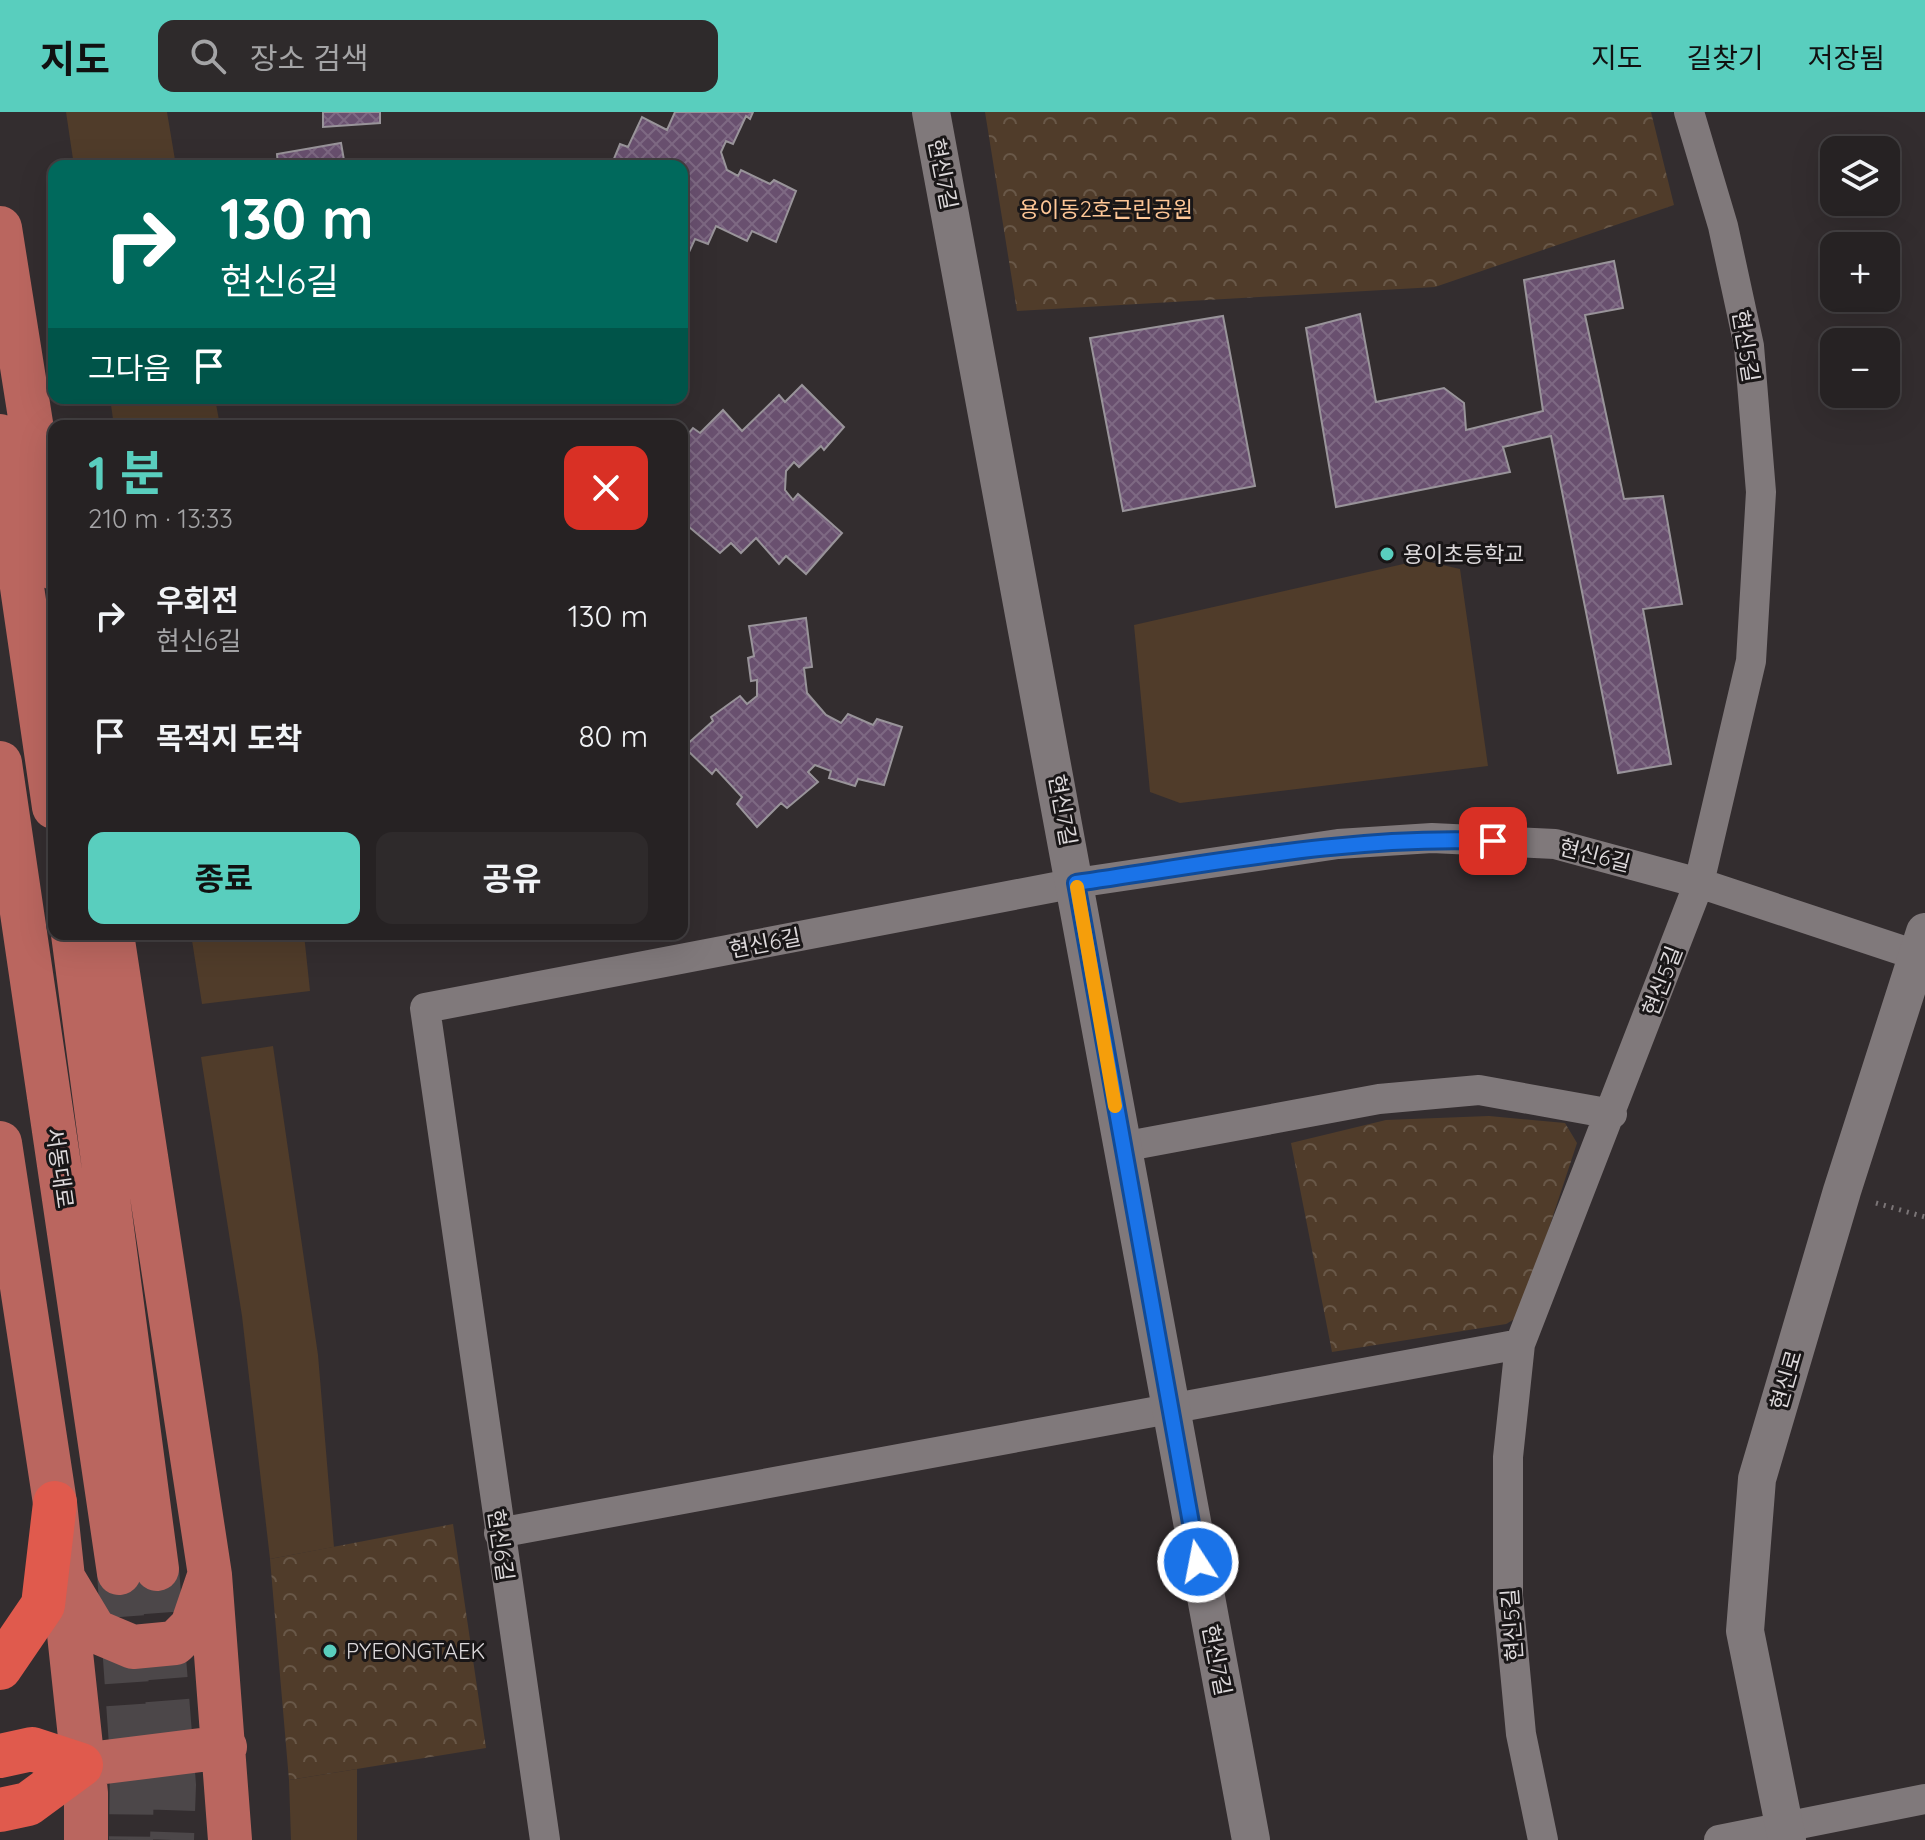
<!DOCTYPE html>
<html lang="ko">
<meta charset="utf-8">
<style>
:root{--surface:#262223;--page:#2e2a2b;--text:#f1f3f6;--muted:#a4a4a6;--line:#423f41;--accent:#59cebe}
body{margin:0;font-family:Quicksand,"Noto Sans KR",sans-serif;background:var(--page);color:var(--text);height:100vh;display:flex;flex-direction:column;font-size:30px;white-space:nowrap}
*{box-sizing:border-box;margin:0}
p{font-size:26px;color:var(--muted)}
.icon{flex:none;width:44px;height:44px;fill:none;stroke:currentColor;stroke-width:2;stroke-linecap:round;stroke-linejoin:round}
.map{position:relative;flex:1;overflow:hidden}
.drawer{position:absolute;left:48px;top:308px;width:640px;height:520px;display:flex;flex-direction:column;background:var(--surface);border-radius:16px;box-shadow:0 8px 32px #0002,0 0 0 2px var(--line)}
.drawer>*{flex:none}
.guide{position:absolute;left:48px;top:48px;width:640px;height:244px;border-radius:16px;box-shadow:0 8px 32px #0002,0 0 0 2px var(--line);background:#00695c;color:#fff;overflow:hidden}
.buttons{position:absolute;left:1820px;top:24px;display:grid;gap:16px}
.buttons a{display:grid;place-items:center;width:80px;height:80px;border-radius:16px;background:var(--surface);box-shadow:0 8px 32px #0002,0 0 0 2px var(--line);font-size:40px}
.pin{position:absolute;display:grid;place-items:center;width:68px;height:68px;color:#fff;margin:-34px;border-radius:16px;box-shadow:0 4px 12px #0006}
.me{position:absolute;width:88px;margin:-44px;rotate:349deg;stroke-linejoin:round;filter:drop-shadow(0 0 6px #0008)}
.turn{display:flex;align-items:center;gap:28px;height:168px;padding:0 40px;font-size:36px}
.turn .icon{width:104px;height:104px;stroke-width:2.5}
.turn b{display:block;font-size:56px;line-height:68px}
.then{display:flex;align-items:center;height:76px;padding:0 40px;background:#0003;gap:16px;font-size:30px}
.round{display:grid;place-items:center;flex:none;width:84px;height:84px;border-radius:16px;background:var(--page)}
.overview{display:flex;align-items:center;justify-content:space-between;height:136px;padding:0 40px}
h1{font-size:48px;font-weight:700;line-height:60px;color:var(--accent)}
.action{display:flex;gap:16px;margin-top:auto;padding:16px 40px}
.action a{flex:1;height:92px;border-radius:16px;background:var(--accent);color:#111;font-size:32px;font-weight:700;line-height:92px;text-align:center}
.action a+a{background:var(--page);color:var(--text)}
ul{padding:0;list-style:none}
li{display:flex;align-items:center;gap:24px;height:120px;padding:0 40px}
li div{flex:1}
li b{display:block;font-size:30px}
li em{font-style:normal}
header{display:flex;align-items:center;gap:48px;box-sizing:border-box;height:112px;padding:0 40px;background:var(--accent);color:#111}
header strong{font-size:38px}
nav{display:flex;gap:44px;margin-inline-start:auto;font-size:28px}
.search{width:560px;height:72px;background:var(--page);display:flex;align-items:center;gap:20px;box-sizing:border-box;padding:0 28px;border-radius:16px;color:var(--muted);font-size:30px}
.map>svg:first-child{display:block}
.grass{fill:#503c2a}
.park{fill:url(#park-crowns)}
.building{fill:url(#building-cross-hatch);stroke:#99949a;stroke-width:2}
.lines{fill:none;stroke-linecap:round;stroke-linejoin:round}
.primary-tunnel{stroke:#4c4749;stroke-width:44;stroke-dasharray:44 22;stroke-linecap:butt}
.path{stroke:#7b7577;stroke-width:5;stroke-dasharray:2 6;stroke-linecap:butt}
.minor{stroke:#80797b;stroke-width:30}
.tertiary{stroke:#80797b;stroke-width:38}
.primary{stroke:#ba665f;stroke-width:44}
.motorway{stroke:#e05a4d;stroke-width:44}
.route-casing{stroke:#114b97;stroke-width:20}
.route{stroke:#1a73e8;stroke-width:14}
.slow{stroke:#f59e0b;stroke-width:14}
.poi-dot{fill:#59cebe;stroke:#191617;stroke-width:3}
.labels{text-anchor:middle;stroke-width:6;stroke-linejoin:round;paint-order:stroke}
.street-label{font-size:22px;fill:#ddd9db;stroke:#191617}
.park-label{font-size:22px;fill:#ffc797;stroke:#191617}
.poi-label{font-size:22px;fill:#ddd9db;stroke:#191617;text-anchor:start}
</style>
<header>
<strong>지도</strong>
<div class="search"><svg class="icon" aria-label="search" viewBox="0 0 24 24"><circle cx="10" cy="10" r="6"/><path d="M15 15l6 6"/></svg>장소 검색</div>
<nav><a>지도</a><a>길찾기</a><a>저장됨</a></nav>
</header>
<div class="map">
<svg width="1925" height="1728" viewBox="0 0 1925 1728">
<defs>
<pattern id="park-crowns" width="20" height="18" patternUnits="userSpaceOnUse" patternTransform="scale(2)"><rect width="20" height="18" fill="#503c2a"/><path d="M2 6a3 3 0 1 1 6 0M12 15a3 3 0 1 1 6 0" fill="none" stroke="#695848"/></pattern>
<pattern id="building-cross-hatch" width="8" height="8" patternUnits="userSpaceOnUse" patternTransform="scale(2)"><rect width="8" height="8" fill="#69506f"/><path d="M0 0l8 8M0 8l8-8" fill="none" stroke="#7e6983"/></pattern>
</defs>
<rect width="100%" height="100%" fill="#332d2f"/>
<path class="grass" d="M66,0H167L176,54H74Z
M110,286H215L220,314H114Z
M1421,448L1460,457L1488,654L1180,691L1150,680L1134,513Z
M191,822H304L310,879L202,892Z
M273,934L318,1243L334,1435L270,1447L242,1204L201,945Z
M357,1657V1728H291L289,1668Z"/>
<path class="park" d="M985,0H1651L1674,93L1435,175L1017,199Z
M1489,1004L1565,1011L1577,1031L1520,1204L1506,1212L1332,1240L1291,1031L1386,1008Z
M453,1412L486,1636L289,1668L270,1447Z"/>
<path class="building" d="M323,0H380V11L323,15Z
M675,0H753L750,7L746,4L733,32L726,29L721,40L727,58L738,64L741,58L770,72L774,68L796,79L776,130L752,119L747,129L716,114L708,132L695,127L689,140L682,138V54H611L620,32L628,35L642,5L667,18Z
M341,31L345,54H278L277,42Z
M1614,149L1623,196L1585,203L1624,387L1663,384L1682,492L1643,497L1671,652L1618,661L1551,324L1503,335L1510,360L1336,395L1306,216L1360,202L1376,290L1444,276L1464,291L1466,318L1543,299L1524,168Z
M1223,204L1255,374L1123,399L1090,226Z
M802,273L844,315L824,338L821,334L799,355L794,350L786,359L785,378L793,388L798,382L842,421L806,462L786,444L779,452L756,426L741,441L731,431L720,441L682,409V329L693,316L700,321L723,298L742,319L779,283L785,290Z
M806,506L812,555L804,556L807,581L826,603L841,611L848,602L873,613L877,607L902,615L884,673L858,667L855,674L829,666L831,659L815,653L808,660L818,670L787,696L781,691L757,715L737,692L742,685L716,657L712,662L684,635L713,609L711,605L740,584L747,592L757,584V568L751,569L748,546L754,544L749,514Z"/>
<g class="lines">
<path class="primary-tunnel" d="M157,1457L174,1673L172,1728
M119,1461L132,1647L131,1728"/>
<path class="path" d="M1876,1091L1925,1105"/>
<path class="minor" d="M1122,1035L1379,987L1479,978L1612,1002
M499,1421L1520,1232
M545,1728L425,896L1076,771L1338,732L1432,726L1555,732L1699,771L1925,846
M1543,1728L1521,1622L1508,1484V1345L1520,1232L1699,771L1751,549L1761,380L1749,234L1723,114L1689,0
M1719,1728L1925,1687"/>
<path class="tertiary" d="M931,0L1251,1728
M1787,1728L1745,1519L1757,1367L1842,1079L1925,820"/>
<path class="primary" d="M0,116L54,456
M0,324L54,695
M0,651L119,1461
M73,822L157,1457
M112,822L210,1463L230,1728
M0,1031L55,1391L86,1681V1728
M65,1469L95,1519L133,1535L175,1531L192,1514L208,1467
M81,1653L225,1635"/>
<path class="motorway" d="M0,1556L43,1493L55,1391
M0,1644L32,1637L81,1653
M0,1698L28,1692L81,1653"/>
</g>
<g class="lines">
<g class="route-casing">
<path id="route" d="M1198,1450L1076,771C1215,751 1353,723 1493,729"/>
</g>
<use href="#route" class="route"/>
<path class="slow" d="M1077,775L1115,994"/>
</g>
<g class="poi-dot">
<circle cx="1387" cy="442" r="8"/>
<circle cx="330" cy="1539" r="8"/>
</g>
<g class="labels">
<g class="street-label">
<text transform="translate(943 62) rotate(79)" y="8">현신7길</text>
<text transform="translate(1746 234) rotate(81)" y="8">현신5길</text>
<text transform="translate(1063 698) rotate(80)" y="8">현신7길</text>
<text transform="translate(1595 743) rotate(14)" y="8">현신6길</text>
<text transform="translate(765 831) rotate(-11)" y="8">현신6길</text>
<text transform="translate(1662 869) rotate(-69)" y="8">현신5길</text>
<text transform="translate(60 1056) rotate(82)" y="8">서동대로</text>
<text transform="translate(1786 1268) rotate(-74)" y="8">현신로</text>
<text transform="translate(501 1433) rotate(82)" y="8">현신6길</text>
<text transform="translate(1512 1513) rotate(-94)" y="8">현신5길</text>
<text transform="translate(1217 1548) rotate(79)" y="8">현신7길</text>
</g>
<g class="park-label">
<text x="1106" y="105">용이동2호근린공원</text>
</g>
<g class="poi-label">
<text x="1403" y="450">용이초등학교</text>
<text x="346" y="1547">PYEONGTAEK</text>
</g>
</g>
</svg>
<div class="buttons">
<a><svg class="icon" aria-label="layers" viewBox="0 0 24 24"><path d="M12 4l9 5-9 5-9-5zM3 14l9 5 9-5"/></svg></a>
<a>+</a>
<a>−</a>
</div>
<div class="pin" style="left:1493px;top:729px;background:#d93025"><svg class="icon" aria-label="arrive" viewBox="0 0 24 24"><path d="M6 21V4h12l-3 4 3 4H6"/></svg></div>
<svg class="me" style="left:1198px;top:1450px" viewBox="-20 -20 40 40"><circle r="17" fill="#1a73e8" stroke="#fff" stroke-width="3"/><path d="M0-11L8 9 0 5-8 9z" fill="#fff"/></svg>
<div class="guide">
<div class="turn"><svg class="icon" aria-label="right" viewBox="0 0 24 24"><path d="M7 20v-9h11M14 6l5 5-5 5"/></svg><div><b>130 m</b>현신6길</div></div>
<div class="then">그다음<svg class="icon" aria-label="arrive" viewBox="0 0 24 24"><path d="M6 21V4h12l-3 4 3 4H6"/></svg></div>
</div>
<section class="drawer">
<div class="overview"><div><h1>1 분</h1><p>210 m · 13:33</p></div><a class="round" style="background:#d93025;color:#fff"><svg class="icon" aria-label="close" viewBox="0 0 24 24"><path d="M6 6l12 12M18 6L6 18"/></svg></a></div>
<ul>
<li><svg class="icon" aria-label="right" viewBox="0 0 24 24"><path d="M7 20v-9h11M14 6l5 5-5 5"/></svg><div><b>우회전</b><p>현신6길</p></div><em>130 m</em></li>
<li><svg class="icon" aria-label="arrive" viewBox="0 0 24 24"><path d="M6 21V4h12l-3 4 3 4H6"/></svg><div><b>목적지 도착</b></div><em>80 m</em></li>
</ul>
<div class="action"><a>종료</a><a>공유</a></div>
</section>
</div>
